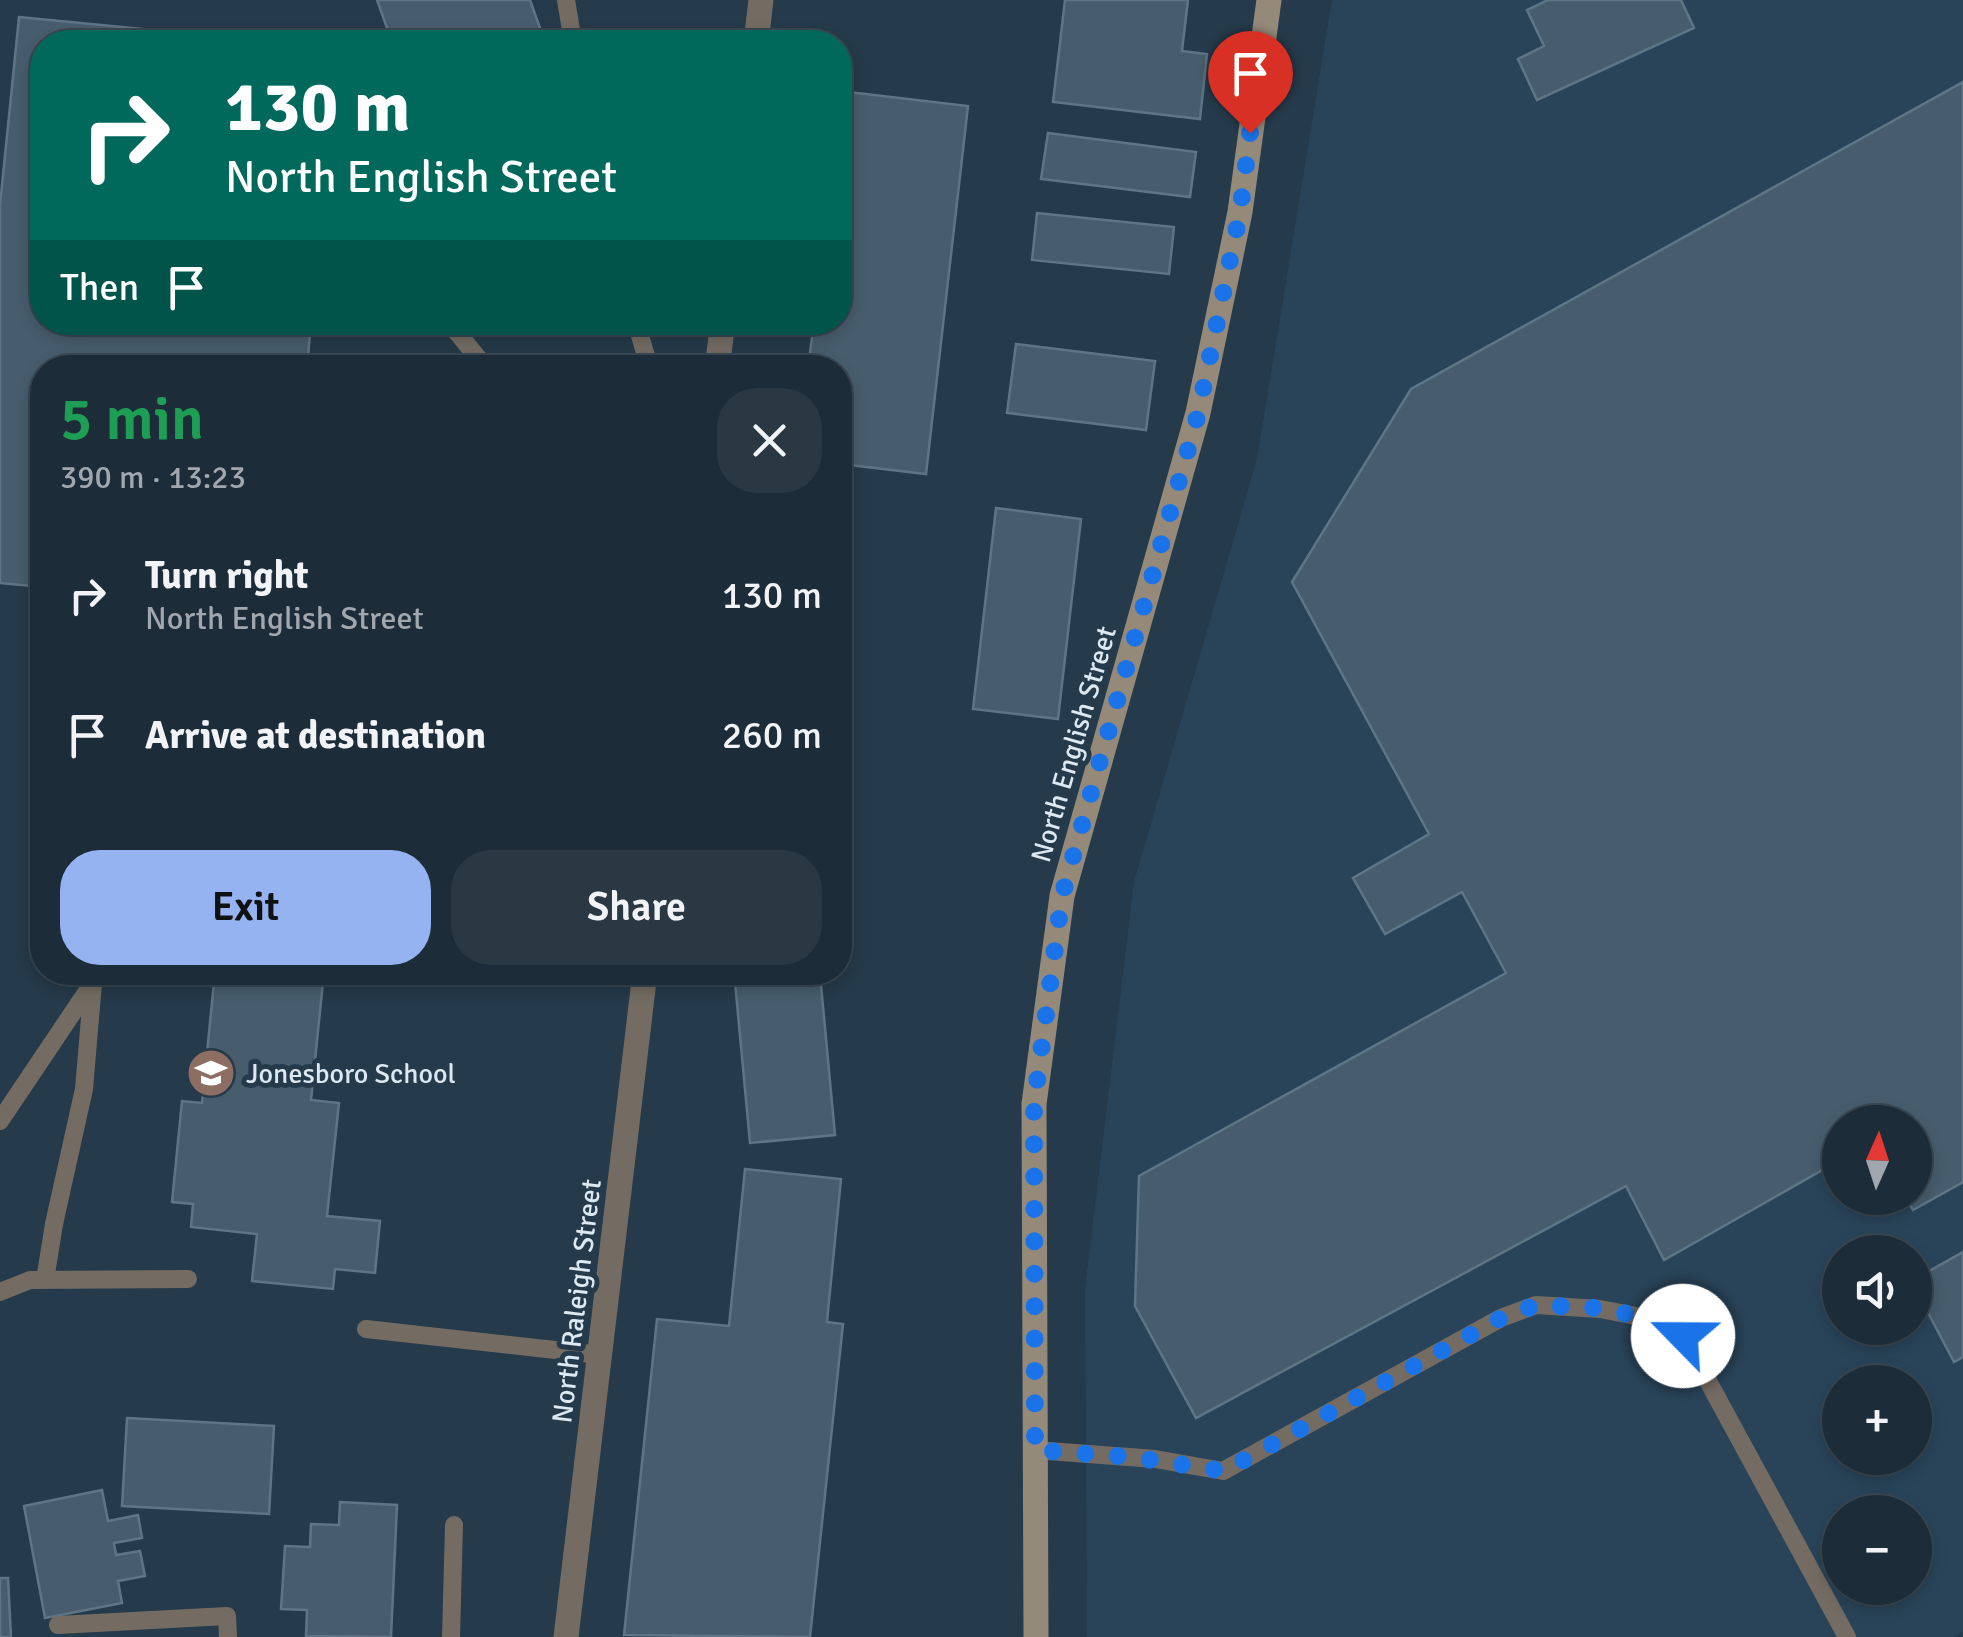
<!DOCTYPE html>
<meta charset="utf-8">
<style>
:root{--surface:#1c2c38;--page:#293843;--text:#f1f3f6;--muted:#a0a7ae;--line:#3a4853;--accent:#95b2f1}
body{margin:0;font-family:Signika,sans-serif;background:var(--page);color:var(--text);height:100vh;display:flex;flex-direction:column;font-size:38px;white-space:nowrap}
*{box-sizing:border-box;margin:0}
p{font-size:32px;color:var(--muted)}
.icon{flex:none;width:55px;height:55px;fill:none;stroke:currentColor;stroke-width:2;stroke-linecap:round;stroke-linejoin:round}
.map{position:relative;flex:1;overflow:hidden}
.details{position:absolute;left:30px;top:355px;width:822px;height:630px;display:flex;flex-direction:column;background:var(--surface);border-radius:40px;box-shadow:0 5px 15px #0003,0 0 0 2px var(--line)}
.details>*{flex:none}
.top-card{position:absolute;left:30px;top:30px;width:822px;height:305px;border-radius:40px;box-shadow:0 5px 15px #0003,0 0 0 2px var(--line);background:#00695c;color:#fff;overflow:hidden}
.needle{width:65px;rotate:3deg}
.fabs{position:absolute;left:1822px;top:1105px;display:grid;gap:20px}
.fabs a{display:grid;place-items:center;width:110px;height:110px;border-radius:50%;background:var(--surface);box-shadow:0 5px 15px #0003,0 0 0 2px var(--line);font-size:50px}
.pin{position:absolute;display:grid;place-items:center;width:85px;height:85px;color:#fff;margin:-102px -42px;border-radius:50% 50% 50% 0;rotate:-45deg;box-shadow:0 0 10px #0007}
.pin .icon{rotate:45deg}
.me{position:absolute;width:110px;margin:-55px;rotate:293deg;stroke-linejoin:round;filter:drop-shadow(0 0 8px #0008)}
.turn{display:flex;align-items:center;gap:35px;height:210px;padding:0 30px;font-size:45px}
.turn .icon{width:130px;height:130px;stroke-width:2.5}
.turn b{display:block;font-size:70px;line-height:85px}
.then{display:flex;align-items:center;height:95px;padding:0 30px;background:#0003;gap:20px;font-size:38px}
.round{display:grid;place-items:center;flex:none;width:105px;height:105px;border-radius:40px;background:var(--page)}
.head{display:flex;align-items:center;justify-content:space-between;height:170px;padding:0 30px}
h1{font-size:60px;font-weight:600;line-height:75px;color:#1e9e55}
.button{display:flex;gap:20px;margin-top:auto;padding:20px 30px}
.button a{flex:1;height:115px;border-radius:40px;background:var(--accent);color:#111;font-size:40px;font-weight:600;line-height:115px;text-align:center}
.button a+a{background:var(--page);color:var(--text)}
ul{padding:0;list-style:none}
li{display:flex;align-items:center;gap:30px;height:140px;padding:0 30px}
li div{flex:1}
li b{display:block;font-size:38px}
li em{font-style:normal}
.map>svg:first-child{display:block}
.built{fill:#294459;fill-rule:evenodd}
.building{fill:#475d6d;stroke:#5e7586;stroke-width:2.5}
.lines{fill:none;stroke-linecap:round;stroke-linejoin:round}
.lane{stroke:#746c63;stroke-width:18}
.street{stroke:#746c63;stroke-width:25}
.secondary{stroke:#95897a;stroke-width:25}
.route{stroke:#1a73e8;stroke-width:18;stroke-dasharray:0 32.4}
.labels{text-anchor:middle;stroke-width:10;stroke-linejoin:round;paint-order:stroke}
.street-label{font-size:28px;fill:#dce9f3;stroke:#253a4a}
.poi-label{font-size:28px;fill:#dce9f3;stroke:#253a4a;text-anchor:start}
</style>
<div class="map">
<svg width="1963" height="1637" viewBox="0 0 1963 1637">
<rect width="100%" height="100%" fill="#253a4a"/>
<path class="built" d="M1332,0H1963V1632L1952,1637H1087L1085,1289L1134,882L1257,459ZM1840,1122H1915V1198H1840ZM1840,1252H1915V1328H1840ZM1840,1382H1915V1458H1840ZM1840,1512H1915V1588H1840Z"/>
<path class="building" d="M377,0H530L545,42H392Z
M1065,0H1188L1182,51L1207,54L1200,119L1053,102Z
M1548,0H1681L1694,28L1537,100L1518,59L1544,46L1527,10Z
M19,17L277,42H42V322H311L307,368H42V587L0,583V205Z
M1963,82V1182L1913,1210L1906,1198H1915V1122H1840V1160L1664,1260L1626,1186L1196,1418L1135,1306L1139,1176L1506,973L1462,892L1385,934L1353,878L1429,834L1292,582L1411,389Z
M840,91L968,106L926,474L840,464V368H808L814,322H840Z
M1048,133L1196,152L1190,197L1041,179Z
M1037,213L1174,227L1169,274L1032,260Z
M1016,344L1155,361L1146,430L1007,413Z
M996,508L1081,519L1058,719L973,709Z
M215,972H324L311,1100L339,1103L327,1216L380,1221L375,1273L335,1269L333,1289L252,1281L257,1234L191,1227L193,1204L172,1202L182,1101L202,1103Z
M820,974L835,1135L750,1143L735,982Z
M745,1169L841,1179L827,1322L843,1324L810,1637L624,1635L657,1319L729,1326Z
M1963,1252V1357L1954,1362L1915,1288V1279Z
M127,1418L274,1426L269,1514L122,1506Z
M102,1490L108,1521L138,1515L142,1538L114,1543L116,1555L140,1551L145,1576L118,1581L122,1603L45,1618L24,1506Z
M340,1502L397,1505L391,1637L306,1636L307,1610L281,1609L285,1546L310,1547L311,1524L339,1525Z
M0,1578H8L11,1637H0Z"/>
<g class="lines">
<path class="lane" d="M566,0L573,42
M636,322L646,356L653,368
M452,326L486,368
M0,1121L100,972
M45,1280L54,1224L84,1089L93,983
M0,1292L30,1280L188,1279
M366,1329L600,1355
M1035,1450L1155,1459L1223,1471L1501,1318L1536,1305L1600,1309L1652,1319L1683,1335L1847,1637
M58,1625L227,1616L228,1637
M451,1637L454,1525"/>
<path class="street" d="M756,42L761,0
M717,368L723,322
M566,1637L645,972"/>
<path class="secondary" d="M1036,1637L1034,1104L1062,896L1198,413L1240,212L1269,0"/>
</g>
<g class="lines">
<path class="route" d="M1250,133L1240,212L1198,414L1062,896L1034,1104L1035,1450L1132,1457L1224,1471L1501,1318L1536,1305L1600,1308L1652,1319L1683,1336"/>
</g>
<defs>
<g id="school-disc" transform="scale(2.5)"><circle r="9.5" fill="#8d6e63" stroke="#253a4a"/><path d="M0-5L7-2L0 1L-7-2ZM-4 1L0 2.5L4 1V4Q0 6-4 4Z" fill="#fff"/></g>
</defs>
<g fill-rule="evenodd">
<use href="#school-disc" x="211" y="1073"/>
</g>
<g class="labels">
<g class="street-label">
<text transform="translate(1073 744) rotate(-74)" y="10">North English Street</text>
<text transform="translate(576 1301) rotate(-83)" y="10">North Raleigh Street</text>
</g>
<g class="poi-label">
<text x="246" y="1083">Jonesboro School</text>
</g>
</g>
</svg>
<div class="fabs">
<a><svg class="needle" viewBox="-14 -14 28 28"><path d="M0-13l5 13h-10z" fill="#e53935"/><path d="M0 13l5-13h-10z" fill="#a0a7ae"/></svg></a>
<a><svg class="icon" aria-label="sound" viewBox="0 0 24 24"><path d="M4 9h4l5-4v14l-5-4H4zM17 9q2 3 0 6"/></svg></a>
<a>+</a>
<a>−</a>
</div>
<div class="pin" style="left:1250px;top:133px;background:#d93025"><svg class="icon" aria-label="arrive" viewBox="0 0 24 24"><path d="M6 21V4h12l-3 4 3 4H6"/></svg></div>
<svg class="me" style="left:1683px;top:1336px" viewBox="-20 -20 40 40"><circle r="19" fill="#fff"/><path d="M0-13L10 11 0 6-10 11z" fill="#1a73e8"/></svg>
<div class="top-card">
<div class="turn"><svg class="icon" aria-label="right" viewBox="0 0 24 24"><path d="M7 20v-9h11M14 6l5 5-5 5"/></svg><div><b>130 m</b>North English Street</div></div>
<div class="then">Then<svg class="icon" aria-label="arrive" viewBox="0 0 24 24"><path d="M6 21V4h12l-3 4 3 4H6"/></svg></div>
</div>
<section class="details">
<div class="head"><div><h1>5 min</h1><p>390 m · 13:23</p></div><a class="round"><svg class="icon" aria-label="close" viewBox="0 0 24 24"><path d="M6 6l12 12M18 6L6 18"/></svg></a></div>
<ul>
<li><svg class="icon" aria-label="right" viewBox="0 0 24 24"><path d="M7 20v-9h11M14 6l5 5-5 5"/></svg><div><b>Turn right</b><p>North English Street</p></div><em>130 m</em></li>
<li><svg class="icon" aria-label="arrive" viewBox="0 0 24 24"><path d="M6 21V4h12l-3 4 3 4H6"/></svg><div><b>Arrive at destination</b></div><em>260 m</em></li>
</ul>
<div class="button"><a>Exit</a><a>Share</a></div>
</section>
</div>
